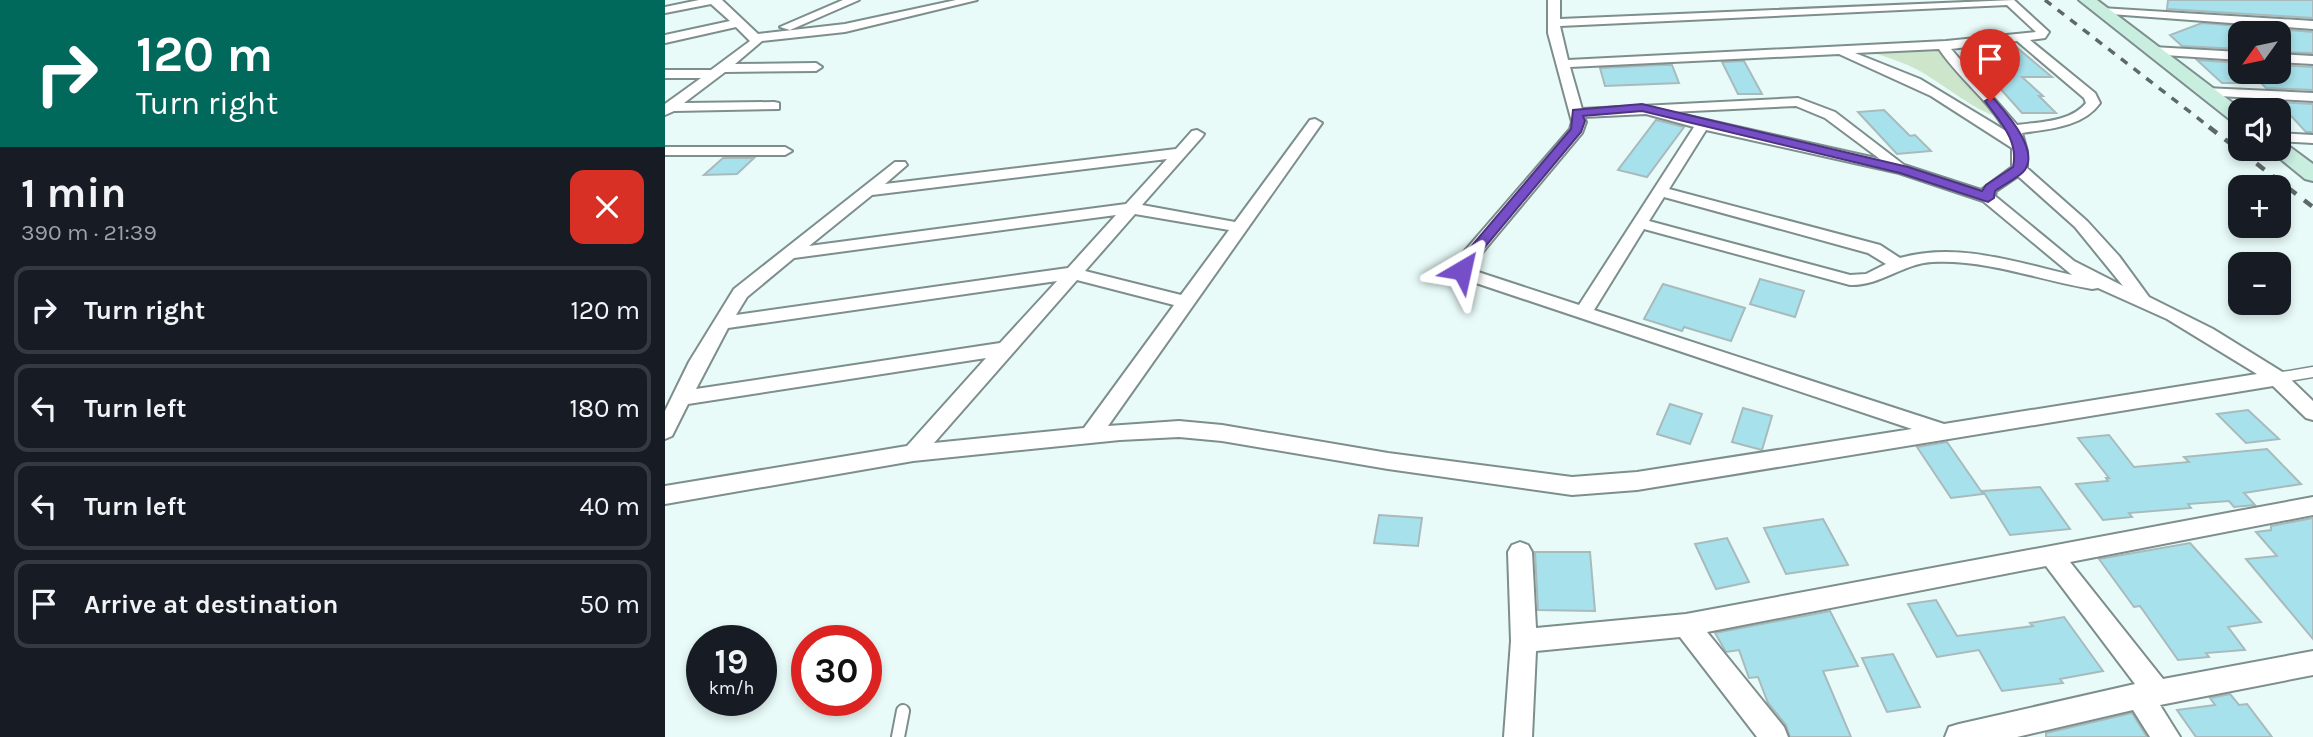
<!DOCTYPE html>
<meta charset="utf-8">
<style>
:root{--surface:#171b24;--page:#242831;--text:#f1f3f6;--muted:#9ea1a6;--line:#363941}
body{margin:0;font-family:Karla,sans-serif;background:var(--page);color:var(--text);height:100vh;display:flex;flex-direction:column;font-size:26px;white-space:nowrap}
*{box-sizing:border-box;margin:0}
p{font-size:23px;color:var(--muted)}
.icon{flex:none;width:38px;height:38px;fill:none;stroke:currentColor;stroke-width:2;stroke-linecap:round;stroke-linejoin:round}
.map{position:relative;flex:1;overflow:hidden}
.details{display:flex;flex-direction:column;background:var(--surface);width:665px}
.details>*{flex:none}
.banner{background:#00695c;color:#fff;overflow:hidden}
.needle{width:46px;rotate:237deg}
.controls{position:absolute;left:1563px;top:21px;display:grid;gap:14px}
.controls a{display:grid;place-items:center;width:63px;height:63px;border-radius:14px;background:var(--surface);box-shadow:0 4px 10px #0003;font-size:35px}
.speed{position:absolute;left:21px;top:625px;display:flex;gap:14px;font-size:35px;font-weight:700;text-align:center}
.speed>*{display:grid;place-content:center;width:91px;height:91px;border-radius:50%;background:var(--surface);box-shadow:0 4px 10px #0003;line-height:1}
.speed small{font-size:18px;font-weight:400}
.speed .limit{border:10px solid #d22;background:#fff;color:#111}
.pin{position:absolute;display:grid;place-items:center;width:60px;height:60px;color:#fff;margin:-72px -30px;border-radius:50% 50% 50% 0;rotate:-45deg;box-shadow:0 0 7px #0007}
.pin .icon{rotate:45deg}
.me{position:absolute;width:77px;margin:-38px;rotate:36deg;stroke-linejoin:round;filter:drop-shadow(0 0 5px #0008)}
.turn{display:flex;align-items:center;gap:24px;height:147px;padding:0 21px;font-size:32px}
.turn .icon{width:91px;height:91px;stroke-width:2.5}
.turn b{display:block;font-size:49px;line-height:60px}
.round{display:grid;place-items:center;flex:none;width:74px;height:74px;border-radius:14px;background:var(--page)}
.head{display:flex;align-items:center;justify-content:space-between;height:119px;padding:0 21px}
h1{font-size:42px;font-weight:700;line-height:52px}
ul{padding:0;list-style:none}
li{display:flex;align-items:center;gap:21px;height:88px;margin:0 14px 10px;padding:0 7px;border:4px solid var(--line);border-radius:14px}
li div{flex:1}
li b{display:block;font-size:26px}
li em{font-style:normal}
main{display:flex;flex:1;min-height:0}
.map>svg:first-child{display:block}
.green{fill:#cde5cb}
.building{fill:#a7e2ec;stroke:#a9babd;stroke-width:2}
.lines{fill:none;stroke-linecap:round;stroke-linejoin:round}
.lane-far1-casing{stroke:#7d8e8c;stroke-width:13}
.lane-casing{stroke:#7d8e8c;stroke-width:16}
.street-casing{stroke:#7d8e8c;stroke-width:4}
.secondary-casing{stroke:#7d8e8c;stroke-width:4}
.lane-far1{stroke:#fff;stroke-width:10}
.lane{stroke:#fff;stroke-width:12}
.street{fill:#fff;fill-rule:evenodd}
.secondary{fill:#c8eee0;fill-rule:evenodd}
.rail-far1{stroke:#5e6967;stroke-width:3.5;stroke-dasharray:8 8;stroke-linecap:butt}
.rail{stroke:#5e6967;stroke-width:4.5;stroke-dasharray:10 10;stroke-linecap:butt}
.route{fill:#764ec7;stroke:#4d3381;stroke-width:2}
</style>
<main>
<section class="details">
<div class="banner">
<div class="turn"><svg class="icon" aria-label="right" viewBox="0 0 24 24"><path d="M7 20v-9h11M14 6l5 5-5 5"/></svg><div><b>120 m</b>Turn right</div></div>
</div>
<div class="head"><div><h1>1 min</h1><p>390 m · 21:39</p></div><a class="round" style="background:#d93025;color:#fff"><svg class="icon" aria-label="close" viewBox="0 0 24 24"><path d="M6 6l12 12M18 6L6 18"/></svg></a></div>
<ul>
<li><svg class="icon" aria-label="right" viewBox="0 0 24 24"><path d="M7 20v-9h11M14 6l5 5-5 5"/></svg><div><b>Turn right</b></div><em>120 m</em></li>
<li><svg class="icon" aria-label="left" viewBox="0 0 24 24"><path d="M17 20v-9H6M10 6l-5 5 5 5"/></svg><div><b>Turn left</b></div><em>180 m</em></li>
<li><svg class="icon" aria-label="left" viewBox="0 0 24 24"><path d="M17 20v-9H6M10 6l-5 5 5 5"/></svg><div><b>Turn left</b></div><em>40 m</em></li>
<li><svg class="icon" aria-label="arrive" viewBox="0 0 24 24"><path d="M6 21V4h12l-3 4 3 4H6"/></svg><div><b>Arrive at destination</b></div><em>50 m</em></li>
</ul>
</section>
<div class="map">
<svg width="1648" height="737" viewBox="0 0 1648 737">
<rect width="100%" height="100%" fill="#e8fbf8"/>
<path class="green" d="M1267,42L1340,118C1316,117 1274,80 1249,68C1231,59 1210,54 1191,47Z"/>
<path class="building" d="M1503,0H1648V18L1502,9Z
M1537,23L1648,32V53L1614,52V33H1575V49L1517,46L1505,35Z
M1350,46L1387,77H1357L1378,96H1374L1391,113H1357L1301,50Z
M1532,60L1575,63V83H1557Z
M1079,61L1097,94H1073L1057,62Z
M995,65H1007L1014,83L940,86L935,68Z
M1614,65L1648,67V90L1601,88L1586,72L1614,73Z
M1613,102L1648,104V132H1641Z
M1219,110L1245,136L1250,135L1266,151L1232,154L1193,112Z
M991,120L1019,127L982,177L953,170Z
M58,158H89L72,174L39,175Z
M1095,279L1139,291L1130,317L1085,304Z
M998,284L1080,308L1066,341L1019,327L1017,331L979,319Z
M1005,404L1037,414L1025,444L992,434Z
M1078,408L1107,416L1097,450L1067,442Z
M1583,410L1614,439L1581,443L1552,414Z
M1444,435L1469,467L1524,462L1519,457L1602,449L1636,484L1579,493L1590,505L1569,507L1564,501L1523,504L1526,508L1464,513L1467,517L1438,520L1411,484L1443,481L1441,478H1444L1413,438Z
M1282,442L1318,494L1286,498L1252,447Z
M1375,487L1405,529L1345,535L1318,491Z
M714,515L757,518L753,546L709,543Z
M1648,518V639L1581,559L1612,556L1591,532L1606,530V526Z
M1158,519L1183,565L1121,574L1099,528Z
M1062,538L1084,582L1051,589L1030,544Z
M1525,543L1596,622L1563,627L1580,650L1541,653L1544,657L1513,660L1475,606L1469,607L1434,559Z
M870,552H925L930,611L873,610Z
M1271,600L1292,636L1368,626L1365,623L1399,617L1438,671L1395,679L1398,683L1337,691L1314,650L1272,657L1243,604Z
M1165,611L1193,666L1158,671L1186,737H1125L1121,725L1103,703L1093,677L1084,678L1074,650L1061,652L1050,633Z
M1228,654L1255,707L1222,712L1197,658Z
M1565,694L1574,705L1582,704L1607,737H1531L1512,710L1550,705L1545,698Z
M1467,713L1482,737H1381V733Z"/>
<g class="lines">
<g class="lane-far1-casing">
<path id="lane-far1" d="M1612,378L1648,372"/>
</g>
<g class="lane-casing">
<path id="lane" d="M233,737L238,711"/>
</g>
<g class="street-casing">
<path id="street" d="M34,0H57L93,34L180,24L291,0H312L180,32L97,41L70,64L151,63L157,67L151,71L60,72L19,103L109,102L114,103V109L9,111L0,115V104L36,78H0V70H46L85,41L71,27L0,43V35L65,21L46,4L0,13V7Z
M178,0H194L125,30L115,27Z
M883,0H895V19L1349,0L1384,32L1380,38L1365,40L1430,93L1435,103C1418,127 1384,129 1357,133L1362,151V168L1422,221L1454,256L1484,297L1548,329L1619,373L1648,401V420L1641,418L1608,386L972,490L907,495L723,469L557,441L514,437L455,440L248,461L0,504V486L242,446L321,358L23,404L7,436L0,439V411L24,362L69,289L230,162H240L242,165L220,184L511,149L527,131L532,130L539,134L537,137L477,205L570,222L645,120L650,119L657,123L443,426L514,421L557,425L723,453L907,477L972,472L1247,429L793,277L789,265L791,261L905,129L907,122L883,33ZM1342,5L1371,32L1281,41L903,60L895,26ZM1352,41L1419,98L1421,103C1406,122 1374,122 1352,125L1286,49ZM1274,49C1294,79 1324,100 1341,131L1255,79L1190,53ZM1174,54L1266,96L1347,148V167L1316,190L1239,165L1170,112L1133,98L917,109L905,67ZM1131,106L1160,118L1215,159L1006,112ZM981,114L1029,127L914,305L807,270L806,266L917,133L921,122L919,117ZM1041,130L1234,173L1318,201L1407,275C1350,262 1293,242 1235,258L1215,245L1004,189ZM502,159L461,204L144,246L207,195ZM1353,176L1410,227L1458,286L1409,261L1330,196L1331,191ZM999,197L1203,253L1221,264L1201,274L1185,275L984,221ZM470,214L564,230L516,295L420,271ZM451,215L403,268L71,315L82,297L129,258ZM979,229L1185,285C1215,286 1237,264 1267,262C1321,259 1374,280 1427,289L1433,288L1502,319L1592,374L1279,424L929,310ZM412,280L509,305L419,428L269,443ZM392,281L335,343L31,389L63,328Z
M1436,8L1648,21V29L1432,13V9Z
M1488,47L1575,52V60L1484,54V48Z
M1614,54L1648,56V64L1614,62Z
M1540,88L1648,93V101L1535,95L1533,92Z
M1614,133L1648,135V143L1614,141Z
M0,147H120L127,151L120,155H0Z
M1648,497V515L1405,562L1498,679L1648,651V675L1495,705L1515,737H1485L1468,710L1352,737H1280L1284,727L1294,724L1470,684L1381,566L1042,632L1119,727L1123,737H1092L1015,637L871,651L867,737H839L846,641L843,552L847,545L855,542L863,545L867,552L871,628L1021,614Z"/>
</g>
<g class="secondary-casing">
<path id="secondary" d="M1414,0H1432L1577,110H1575V124L1568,122Z
M1614,142L1621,144L1648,164V181L1640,179L1607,152L1604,149H1614Z"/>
</g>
<use href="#lane-far1" class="lane-far1"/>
<use href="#lane" class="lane"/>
<use href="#street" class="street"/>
<use href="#secondary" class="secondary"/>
<path class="rail-far1" d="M1380,0L1547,129"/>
<path class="rail" d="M1544,127L1648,207"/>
</g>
<path class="route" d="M1325,98L1329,99C1341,113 1377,152 1358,172C1351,179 1338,185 1330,191L1329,198L1323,202L1235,173L977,111L918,116L920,121L916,132L804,266L802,273L797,274L790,270L793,262L906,129L908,110L977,104L1243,167L1317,191L1321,185L1348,167C1354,140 1335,122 1320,101Z"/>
</svg>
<div class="controls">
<a><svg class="needle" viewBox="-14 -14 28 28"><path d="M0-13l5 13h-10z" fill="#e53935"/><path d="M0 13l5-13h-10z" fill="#9ea1a6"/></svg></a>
<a><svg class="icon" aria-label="sound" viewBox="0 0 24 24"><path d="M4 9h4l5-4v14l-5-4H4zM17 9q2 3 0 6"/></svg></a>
<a>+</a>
<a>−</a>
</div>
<div class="speed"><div>19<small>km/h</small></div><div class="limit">30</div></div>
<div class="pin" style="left:1325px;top:101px;background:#d93025"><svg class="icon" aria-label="arrive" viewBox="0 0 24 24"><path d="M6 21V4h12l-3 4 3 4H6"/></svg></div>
<svg class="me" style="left:797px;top:270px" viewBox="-20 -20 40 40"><path d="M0-17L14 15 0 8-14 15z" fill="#764ec7" stroke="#fff" stroke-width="4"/></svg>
</div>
</main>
